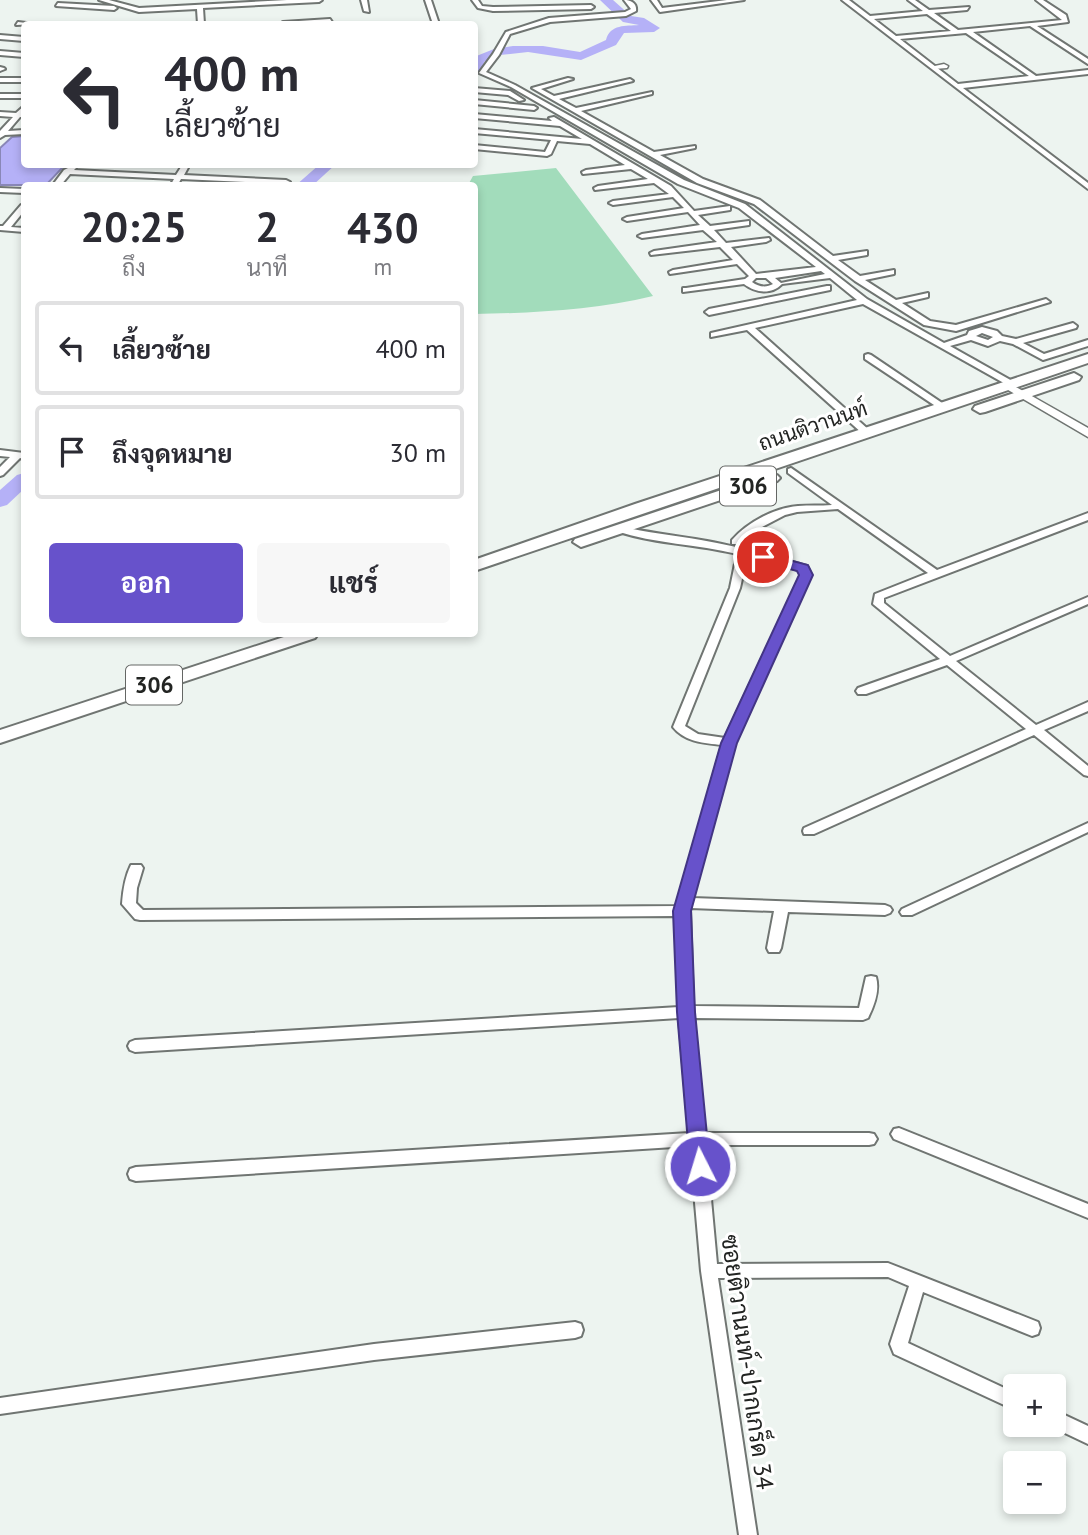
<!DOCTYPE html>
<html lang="th">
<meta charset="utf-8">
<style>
:root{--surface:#fff;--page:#f7f7f7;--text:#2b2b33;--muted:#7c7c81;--line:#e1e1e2;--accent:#6752cb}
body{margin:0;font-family:"PT Sans",Sarabun,sans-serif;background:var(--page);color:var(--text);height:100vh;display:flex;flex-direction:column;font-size:26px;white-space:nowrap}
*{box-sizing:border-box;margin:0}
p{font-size:23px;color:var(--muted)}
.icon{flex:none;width:38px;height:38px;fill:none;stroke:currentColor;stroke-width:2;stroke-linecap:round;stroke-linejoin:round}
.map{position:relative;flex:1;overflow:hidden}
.panel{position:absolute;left:21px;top:182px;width:457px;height:455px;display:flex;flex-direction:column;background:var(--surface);border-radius:7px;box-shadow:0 4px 10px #0003}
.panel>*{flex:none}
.top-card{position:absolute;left:21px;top:21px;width:457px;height:147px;border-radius:7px;box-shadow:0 4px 10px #0003;background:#fff;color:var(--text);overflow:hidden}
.buttons{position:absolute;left:1003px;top:1374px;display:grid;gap:14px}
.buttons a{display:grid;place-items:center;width:63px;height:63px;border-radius:7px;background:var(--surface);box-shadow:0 4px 10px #0003;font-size:35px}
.pin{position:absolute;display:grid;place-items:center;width:60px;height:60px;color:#fff;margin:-30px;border:4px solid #fff;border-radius:50%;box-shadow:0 2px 7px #0007}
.me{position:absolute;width:77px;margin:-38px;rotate:355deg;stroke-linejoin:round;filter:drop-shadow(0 0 5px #0008)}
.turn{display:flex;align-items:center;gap:24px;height:147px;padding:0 28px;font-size:32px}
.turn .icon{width:91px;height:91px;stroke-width:2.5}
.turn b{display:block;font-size:49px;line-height:60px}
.eta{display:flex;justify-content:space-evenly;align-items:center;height:119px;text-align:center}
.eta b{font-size:42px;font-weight:700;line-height:49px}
.button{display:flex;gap:14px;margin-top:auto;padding:14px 28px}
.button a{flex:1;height:80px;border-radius:7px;background:var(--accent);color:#fff;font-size:28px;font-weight:700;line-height:80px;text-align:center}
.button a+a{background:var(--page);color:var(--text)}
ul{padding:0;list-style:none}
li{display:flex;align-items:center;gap:21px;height:94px;margin:0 14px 10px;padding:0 14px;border:4px solid var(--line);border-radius:7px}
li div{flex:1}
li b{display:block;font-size:26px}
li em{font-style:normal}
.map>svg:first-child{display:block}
.green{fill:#a2dcbb}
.water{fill:#b5b1f7;stroke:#8987b7;stroke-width:2}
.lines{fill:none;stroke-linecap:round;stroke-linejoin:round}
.river{fill:#b5b1f7;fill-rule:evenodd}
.minor-casing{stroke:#707572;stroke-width:4}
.tertiary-casing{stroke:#707572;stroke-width:3}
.primary-casing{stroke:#707572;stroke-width:4}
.minor{fill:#fff;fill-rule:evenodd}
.tertiary{fill:#fff;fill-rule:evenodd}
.primary{fill:#fff;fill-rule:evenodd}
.route{fill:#6752cb;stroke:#433584;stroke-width:2}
.labels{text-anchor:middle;stroke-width:6;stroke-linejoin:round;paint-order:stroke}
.far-street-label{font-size:21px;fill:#222422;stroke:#fff}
.shield{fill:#fff;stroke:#646664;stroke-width:2}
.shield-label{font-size:23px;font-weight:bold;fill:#222422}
.street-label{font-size:24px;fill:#222422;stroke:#fff}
</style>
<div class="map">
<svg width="1088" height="1535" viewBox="0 0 1088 1535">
<rect width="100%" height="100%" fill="#edf4f0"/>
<path class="green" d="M556,168L653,296C595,310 534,313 474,314V186L468,185L473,176Z"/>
<path class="water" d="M24,136V164L65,165L46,185H0V148L12,137Z"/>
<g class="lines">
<path class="river" d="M600,0H613L631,16L644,18L660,28L654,32L624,33L616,45L581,60L528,52L500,55L484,62L483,72L474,75V57L494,49L513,46H543L580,52L606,40C610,24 626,26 639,25L623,22Z
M320,164H336L312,186H295Z
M24,473V489L7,505L0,507V490L17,475Z"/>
<g class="minor-casing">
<path id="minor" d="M99,0H109L139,8L287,0H322L319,2L203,8L204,24H198L197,9L139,12Z
M361,0H367L369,12L364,11Z
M425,0H431L439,24H433Z
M472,0H478L482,6L493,7L591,5L594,7L591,9L493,11L478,8Z
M624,0C631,0 637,3 636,11L626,16L550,22L510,34L499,55L486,72L515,85L684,180L745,204L867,299L944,343L967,335L969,331L982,327L997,331L1002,336L1016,339L1073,323L1077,326L1076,328L1023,343L1044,354L1088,340V346L1043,360L1013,344L1000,341L988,346L971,340L950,346L1014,382L1016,384L1011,387L863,304L755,328L869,430V434H863L747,330L711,337V333L857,300L830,278L782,284C771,295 756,293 744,284L683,292V288H686L745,279L749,276L737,264L670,274L669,272L673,270L733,260L720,247L651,255L650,253L654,251L717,242L703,230L642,238L638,236L642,234L700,225L688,212L627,221L623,219L627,217L684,208L673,197L613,205L609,203L613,201L669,194L654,183L595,190L594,188L598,186L648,179L631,169L583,174L582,172L586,170L625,165L590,144L557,141L551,154L547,156L474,149V145L545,152L551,140L474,133V129L582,139L560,126L474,118V114L552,121L549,118L554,117L671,186L694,211L730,206V210L698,215L710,226L749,221V225L714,230L726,243L769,238L770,240L766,242L731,247L756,274L816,267L739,208L678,184L511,87L479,73L493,54L506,32L549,18L625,12L631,9ZM821,271L825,274L781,283L775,278ZM756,278H766L773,284C766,288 759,287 752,282ZM982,333L993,337L988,340L976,336Z
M651,0H657L662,8L727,0H744L660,12Z
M842,0H849L870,16L923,11L908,0H915L929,10L969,7L967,10L934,13L958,30L1062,20L1036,0H1043L1066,15L1068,22L1037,26L1088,59V64L1030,26L973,32L1036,76L1088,70V74L963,88L1088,183V189ZM927,14L951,31L896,36L874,19ZM966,33L1029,76L958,84L900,39Z
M58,3L114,6L117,8L114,10L56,6Z
M330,19L332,22L280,24L283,22Z
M18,22L35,24L16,25Z
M0,35L24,37V41L0,39Z
M0,51L24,53V57L0,55Z
M0,67L4,68L5,69L0,71Z
M0,78H24V82H0Z
M568,78L573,79L541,89L554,96L630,79L633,81L559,99L576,108L652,92V94L581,111L654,152L695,146V148L660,155L703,179L760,200L833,256L867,251V255L838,260L860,276L894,270V274L865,280L896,300L928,293V297L902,303L930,321L956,325L1046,299L1050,302L956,331L924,325L855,281L754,204L697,183L532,88Z
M474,88L510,91L524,100L519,101L508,95L474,92Z
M0,94H24V98H0Z
M474,100L534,106L537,108L534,110L474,104Z
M24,106V117H20L8,131L24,130V134L5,135L0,138V131L13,117L0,116V112L16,113Z
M183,164H190L184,175L286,180L290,182L286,184L181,179L177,186H170L174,179L70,174L60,186H52L64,170L72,166L76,168L74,170L176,175Z
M0,188L24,189V193L0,192Z
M21,205H24V211L11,227L24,228V232L0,230V226H3Z
M827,286H830V290L709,315L705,312L709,309Z
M868,354L871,355L948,407L946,409H940L865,359V355Z
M0,450L24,453V459L20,458L3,475L0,476V467L10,457L0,456Z
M791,468L937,570L1088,513V520L884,598V603L950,656L1088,597V604L956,661L1036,725L1088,702V711L1044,730L1088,766V776L1084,775L1034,735L814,834H804L803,831L804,828L1026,729L947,665L866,694H858L856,691L858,688L940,659L873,604L875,594L928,573L838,509L797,512L785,515L758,529L740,544H732V540C748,522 774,508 798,506C809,505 820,506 832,505L788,473V469Z
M620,526C647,533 674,535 701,540C737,546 771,556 807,566L811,575L735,742L692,898L885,905L890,907L892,910L890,913L885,915L788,912L781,948L779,952H769L767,948L774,911L690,908L693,1006L859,1008L866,977L871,976L876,977C880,991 874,1006 868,1018L863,1020L694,1018L704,1133H869L874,1134L877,1139L874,1144L869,1145H706L717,1264L888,1263L1038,1322L1040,1328L1038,1334L1032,1336L923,1292L908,1343L1015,1393V1410L894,1354L890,1344L909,1286L888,1277L718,1278L757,1535H739L701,1271L690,1146L136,1181L130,1179L128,1174L130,1169L136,1167L689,1133L679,1018L135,1052L130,1050L128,1046L130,1042L135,1040L679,1007L675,916L140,920L135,919L122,904C123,890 125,877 131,865H141L143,868L137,888L136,903L143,910L677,906L722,745C704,743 685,742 673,727L730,588L737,554C697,544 655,544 616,531L615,529ZM747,556L799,570L801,575L725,738L698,734L685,726L740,588Z
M1088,823V832L912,915H902L900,912L902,909Z
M899,1128L1088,1204V1218L894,1139L891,1134L894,1129Z
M575,1322L581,1324L583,1330L581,1336L575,1338L374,1360L0,1414V1398L374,1344Z
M1054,1410L1088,1426V1444L1048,1425L1054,1424Z"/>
</g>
<g class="tertiary-casing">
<path id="tertiary" d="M944,64L948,66L947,68L934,69L930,67Z
M1007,382L1088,428V437L1003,387L1001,385Z"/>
</g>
<g class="primary-casing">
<path id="primary" d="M1088,354V363L474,571V560L635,504Z
M1074,373L1081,377L1079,380L985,412L980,413L973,409L975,406Z
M772,473L777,475L780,478L777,481L587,545L581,547L573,542L575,539Z
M293,634H318L315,638L0,743V730Z"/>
</g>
<use href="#minor" class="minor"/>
<use href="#tertiary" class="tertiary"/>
<use href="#primary" class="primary"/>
</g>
<path class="route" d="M763,553L808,565L813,575L737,743L691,911L695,1012L710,1166L707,1172L700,1174L692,1172L690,1166L677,1012L673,911L721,743L799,575L797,571L758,560V554Z"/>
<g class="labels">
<g class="far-street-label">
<text transform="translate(813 426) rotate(-19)" y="7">ถนนติวานนท์</text>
</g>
<g class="shield">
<rect x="720" y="466.5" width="56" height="39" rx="5"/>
<rect x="126" y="665.5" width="56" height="39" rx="5"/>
</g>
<g class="shield-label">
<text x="748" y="494">306</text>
<text x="154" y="693">306</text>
</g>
<g class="street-label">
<text transform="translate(747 1362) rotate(82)" y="8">ซอยติวานนท์-ปากเกร็ด 34</text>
</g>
</g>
</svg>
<div class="buttons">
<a>+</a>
<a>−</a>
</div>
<div class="pin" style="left:763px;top:557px;background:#d93025"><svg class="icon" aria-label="arrive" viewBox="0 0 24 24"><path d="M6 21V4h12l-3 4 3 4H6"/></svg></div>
<svg class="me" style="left:700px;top:1166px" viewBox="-20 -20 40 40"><circle r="17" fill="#6752cb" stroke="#fff" stroke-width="3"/><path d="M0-11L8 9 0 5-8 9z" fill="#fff"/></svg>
<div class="top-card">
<div class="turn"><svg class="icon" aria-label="left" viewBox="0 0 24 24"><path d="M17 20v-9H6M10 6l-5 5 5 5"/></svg><div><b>400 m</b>เลี้ยวซ้าย</div></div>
</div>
<section class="panel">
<div class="eta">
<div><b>20:25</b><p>ถึง</p></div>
<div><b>2</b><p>นาที</p></div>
<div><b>430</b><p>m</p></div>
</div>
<ul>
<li><svg class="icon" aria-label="left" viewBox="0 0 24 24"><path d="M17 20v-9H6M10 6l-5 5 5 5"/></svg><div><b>เลี้ยวซ้าย</b></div><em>400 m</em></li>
<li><svg class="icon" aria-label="arrive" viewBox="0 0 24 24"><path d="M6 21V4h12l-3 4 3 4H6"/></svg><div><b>ถึงจุดหมาย</b></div><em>30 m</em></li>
</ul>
<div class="button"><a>ออก</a><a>แชร์</a></div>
</section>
</div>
